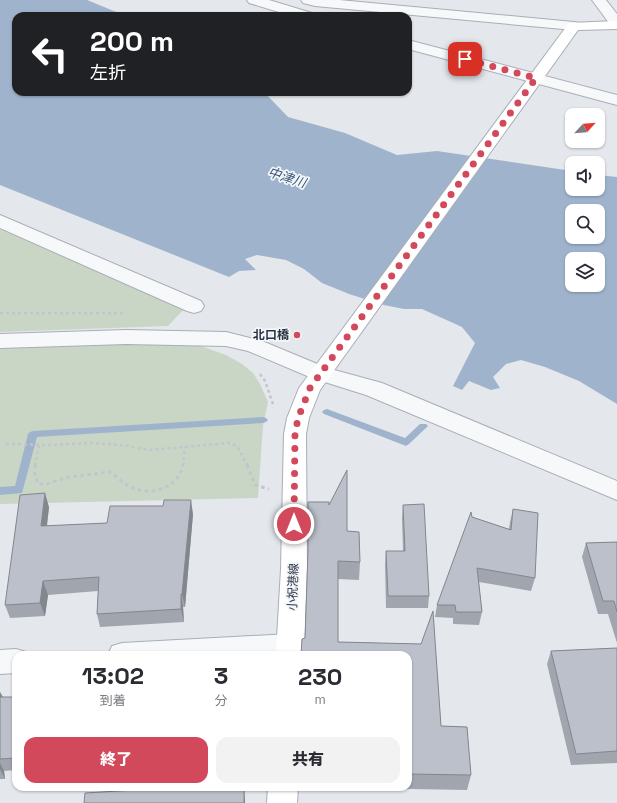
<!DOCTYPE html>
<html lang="ja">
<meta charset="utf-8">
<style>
:root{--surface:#fff;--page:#f2f2f3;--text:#2b2b33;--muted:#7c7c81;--accent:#d1495b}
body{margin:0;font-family:"Space Grotesk","Noto Sans JP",sans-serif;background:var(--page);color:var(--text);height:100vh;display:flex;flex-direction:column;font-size:15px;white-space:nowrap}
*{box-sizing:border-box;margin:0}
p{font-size:13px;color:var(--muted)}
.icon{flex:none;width:22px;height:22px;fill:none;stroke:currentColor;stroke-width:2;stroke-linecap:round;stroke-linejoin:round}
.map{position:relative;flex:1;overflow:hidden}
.details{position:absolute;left:12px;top:651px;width:400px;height:140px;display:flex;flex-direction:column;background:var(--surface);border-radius:12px;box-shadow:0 1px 3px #0004}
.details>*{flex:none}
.guide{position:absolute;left:12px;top:12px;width:400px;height:84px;border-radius:12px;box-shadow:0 1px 3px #0004;background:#202124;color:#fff;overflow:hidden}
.needle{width:26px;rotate:64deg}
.tools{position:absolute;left:565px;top:108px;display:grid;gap:8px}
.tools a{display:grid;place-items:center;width:40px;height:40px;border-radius:8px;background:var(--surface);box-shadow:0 1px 3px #0004;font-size:20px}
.pin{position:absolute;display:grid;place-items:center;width:34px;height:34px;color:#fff;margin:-17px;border-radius:8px;box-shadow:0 2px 6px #0006}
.me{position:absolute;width:44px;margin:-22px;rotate:0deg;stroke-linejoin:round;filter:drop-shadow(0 0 3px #0008)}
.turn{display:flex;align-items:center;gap:14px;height:84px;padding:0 12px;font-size:18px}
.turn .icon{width:52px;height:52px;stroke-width:2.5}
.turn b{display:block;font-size:28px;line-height:34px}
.eta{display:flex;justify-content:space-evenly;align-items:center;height:68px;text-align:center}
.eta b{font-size:24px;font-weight:800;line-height:28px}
.cta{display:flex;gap:8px;margin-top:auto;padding:8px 12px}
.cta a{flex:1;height:46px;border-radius:12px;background:var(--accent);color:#fff;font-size:16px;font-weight:800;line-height:46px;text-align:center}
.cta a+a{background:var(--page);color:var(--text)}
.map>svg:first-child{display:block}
.green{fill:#c9d6c5}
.water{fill:#9fb4cc;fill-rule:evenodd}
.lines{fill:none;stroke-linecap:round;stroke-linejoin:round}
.stream{fill:#9fb4cc;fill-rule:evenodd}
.minor-casing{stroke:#a9aeb7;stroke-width:2}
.tertiary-casing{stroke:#a9aeb7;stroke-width:2}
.secondary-casing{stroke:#a9aeb7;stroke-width:2}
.path-far1{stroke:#c2c5cb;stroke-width:2.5;stroke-dasharray:3 3;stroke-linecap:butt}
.path{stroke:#c2c5cb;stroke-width:3;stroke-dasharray:3.5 3.5;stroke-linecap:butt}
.minor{fill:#f7f8fa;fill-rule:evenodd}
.tertiary{fill:#f7f8fa;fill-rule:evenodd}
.secondary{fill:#fff;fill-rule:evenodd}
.wall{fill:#a1a5ae}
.shaded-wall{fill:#83868d}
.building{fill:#bbc0ca;stroke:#83868d}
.route{stroke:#d1495b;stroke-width:7;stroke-dasharray:0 12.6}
.poi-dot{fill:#d1495b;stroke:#f4f6f9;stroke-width:1.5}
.labels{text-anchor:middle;stroke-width:3.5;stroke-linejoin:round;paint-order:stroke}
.poi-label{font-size:12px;font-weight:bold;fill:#2b3445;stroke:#f4f6f9;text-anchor:end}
.street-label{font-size:12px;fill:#2b3445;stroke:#f4f6f9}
.water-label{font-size:13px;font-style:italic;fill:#34527a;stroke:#f4f6f9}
</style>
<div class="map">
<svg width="617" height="803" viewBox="0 0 617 803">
<rect width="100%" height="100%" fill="#e4e7ec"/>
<path class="green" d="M0,227L187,306L168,326L0,332Z
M165,343L198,345L226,355L242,364L253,373L260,384L268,402L263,425L258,498L0,504V348Z"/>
<path class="water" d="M0,0H87L126,16H16V92H264L288,117L345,133L397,155L437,151L572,171V189H598V175L617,177V404L579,381L545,367L521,360L506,364L493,377L500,388L491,390L469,381L462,390L453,386L475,343L462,327L422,309H404L384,305L349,294L322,283L304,269L286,260L257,255L245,259L256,270L239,271L229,277L0,185ZM572,211H598V237H572ZM572,259H598V285H572Z"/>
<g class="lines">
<path class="stream" d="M327,409L405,438L420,424H426L428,426L409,444L406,446L324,414L322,412L324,410Z
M263,417L266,418L268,420L266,422L263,423L37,437L22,493L0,495V487L15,486L28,434L30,432L33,431Z"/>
<g class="minor-casing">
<path id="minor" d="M247,0H269L312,13L314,16H292L249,3Z
M301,0H339L574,22L579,23L581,26L579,29L574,30L315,6L303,3Z
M408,40L617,95V105L408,49Z
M0,215L201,301L204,306L201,311L194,313L187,311L0,228Z
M126,330L226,332L262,341L327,368L382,383L617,481V500L366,395L312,378L248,351L226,346L126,344L0,348V334Z
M290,634L299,638L303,646L299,654L108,655L112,646L122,643Z
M16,649L26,652L27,655H16V673L0,674V650Z"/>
</g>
<g class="tertiary-casing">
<path id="tertiary" d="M592,0H606L617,14V28L612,27Z"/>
</g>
<g class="secondary-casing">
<path id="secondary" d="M617,21V29L578,30L320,390L309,418L306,434L307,569L304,655H276L281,569L284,434L287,418L299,388L569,23Z
M268,787H298L297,803H267Z"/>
</g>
<path class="path-far1" d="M0,313H123
M260,374L265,381L274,407
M6,444L48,445L92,443L121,445L150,450L228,443L237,446L248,466
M35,466L39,445
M183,466L185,447"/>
<path class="path" d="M35,465V475L38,484H46L69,477L110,472C118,477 124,485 133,488C153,496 178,488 183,465
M247,465L255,485L269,489"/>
<use href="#minor" class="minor"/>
<use href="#tertiary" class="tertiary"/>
<use href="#secondary" class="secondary"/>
</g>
<path class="wall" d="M347,470V531L359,532L360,562L359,580L338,579V642L421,644L433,611L441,726L467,727L471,775L467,790L299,787H408V655H301L302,639L305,638L308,554V502H329V505Z
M403,505L429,596L428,608H386L385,564L386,551H403L402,518Z
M49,507L47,526L107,523L193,514L185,607H183L184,622L100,627L97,614L98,591L48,595L45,616L10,618L5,605Z
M513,509L535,578L531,591L479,582L482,612L479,625L453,624V618L435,617L437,605L472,517L509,529L510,522Z
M617,542V643L608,614H598L582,557L586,543Z
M617,648V763L571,765L547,664L551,651Z
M0,692L3,697H16V770L4,771L5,779H0Z"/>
<path class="shaded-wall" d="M45,493L49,507L45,540L41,526Z
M191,500L193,514L185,607L182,594Z
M43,581L48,595L45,616L40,603Z
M181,594L183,607L184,622L181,609Z
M0,692L6,704L0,699Z
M0,763L4,771L5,779L0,769Z
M211,787H213V802L211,790Z
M244,788L245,800V803H244Z"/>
<path class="building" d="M347,470V531L359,532L360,562L338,561V642L421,644L433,611L441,726L467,727L471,775L408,774V655H301L302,639L305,638L308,551V502H329V505Z
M45,493L41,526L107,523L110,506H163L164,500H191L182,594H181V609L97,614L99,577L43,581L40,603L5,605L20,495Z
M424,504L429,596H388L386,551H405L403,505Z
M513,509L538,513L535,578L477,568L482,612H456L455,605H437L471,512L472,517L511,530Z
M617,542V612L614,601H603L586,543Z
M617,648V751L576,754L551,651Z
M204,654V655H193Z
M0,697H16V758L0,759Z
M185,787H211V790L244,788V803H84L85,793Z"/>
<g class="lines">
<path class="route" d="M294,524L295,434L298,418L310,388L536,78L465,59"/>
</g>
<circle class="poi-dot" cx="297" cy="335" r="4"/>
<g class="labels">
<g class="poi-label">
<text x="289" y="339">北口橋</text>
</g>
<g class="street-label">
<text transform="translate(293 587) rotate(-88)" y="4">小祝港線</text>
</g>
<g class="water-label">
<text transform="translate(287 177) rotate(18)" y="5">中津川</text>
</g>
</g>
</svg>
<div class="tools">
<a><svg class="needle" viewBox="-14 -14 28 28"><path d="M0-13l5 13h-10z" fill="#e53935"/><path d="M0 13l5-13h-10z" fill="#7c7c81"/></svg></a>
<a><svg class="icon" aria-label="sound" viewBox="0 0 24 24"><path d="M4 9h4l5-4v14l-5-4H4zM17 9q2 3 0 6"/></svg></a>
<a><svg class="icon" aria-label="search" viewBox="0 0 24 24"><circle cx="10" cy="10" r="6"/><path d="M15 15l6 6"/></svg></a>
<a><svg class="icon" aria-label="layers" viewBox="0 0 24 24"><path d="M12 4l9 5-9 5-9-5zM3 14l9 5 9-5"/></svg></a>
</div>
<div class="pin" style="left:465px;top:59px;background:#d93025"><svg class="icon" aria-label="arrive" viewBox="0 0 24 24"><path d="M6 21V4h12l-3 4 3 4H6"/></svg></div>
<svg class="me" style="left:294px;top:524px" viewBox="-20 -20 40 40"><circle r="17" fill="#d1495b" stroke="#fff" stroke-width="3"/><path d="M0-11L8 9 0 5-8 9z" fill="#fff"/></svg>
<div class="guide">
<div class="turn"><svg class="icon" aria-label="left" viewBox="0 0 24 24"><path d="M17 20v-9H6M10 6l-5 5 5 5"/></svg><div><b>200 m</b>左折</div></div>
</div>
<section class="details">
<div class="eta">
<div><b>13:02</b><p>到着</p></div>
<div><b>3</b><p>分</p></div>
<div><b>230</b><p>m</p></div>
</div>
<div class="cta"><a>終了</a><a>共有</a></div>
</section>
</div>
